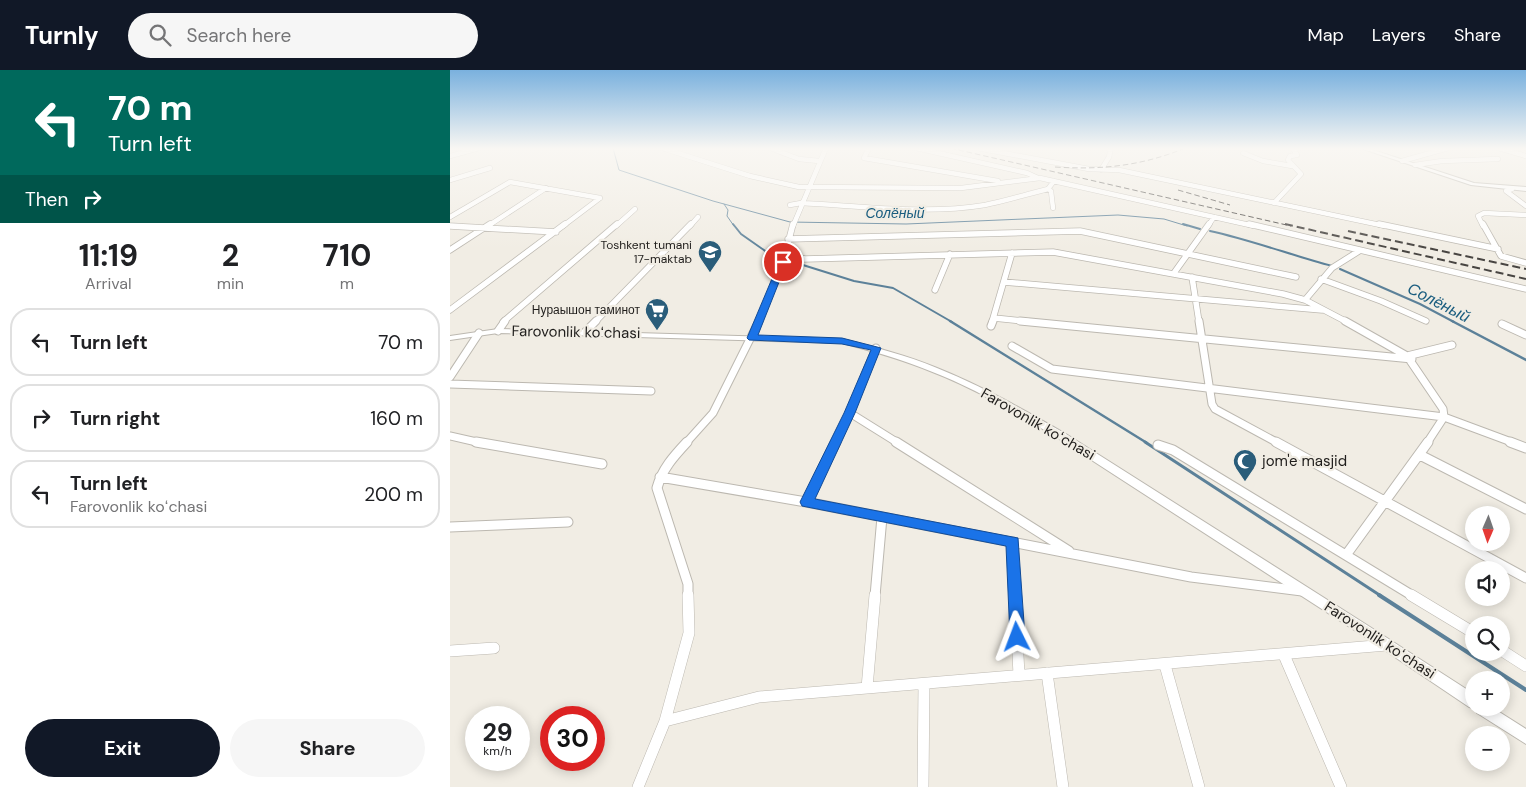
<!DOCTYPE html>
<meta charset="utf-8">
<style>
:root{--surface:#fff;--page:#f6f6f6;--text:#202124;--muted:#757577;--line:#e0e0e0;--accent:#111827}
body{margin:0;font-family:"DM Sans",sans-serif;background:var(--page);color:var(--text);height:100vh;display:flex;flex-direction:column;font-size:19px;white-space:nowrap}
*{box-sizing:border-box;margin:0}
p{font-size:16px;color:var(--muted)}
.icon{flex:none;width:28px;height:28px;fill:none;stroke:currentColor;stroke-width:2;stroke-linecap:round;stroke-linejoin:round}
.map{position:relative;flex:1;overflow:hidden}
.sheet{display:flex;flex-direction:column;background:var(--surface);width:450px}
.sheet>*{flex:none}
.top-card{background:#00695c;color:#fff;overflow:hidden}
.needle{width:32px;rotate:182deg}
.controls{position:absolute;left:1015px;top:436px;display:grid;gap:10px}
.controls a{display:grid;place-items:center;width:45px;height:45px;border-radius:50%;background:var(--surface);box-shadow:0 2px 12px #0003;font-size:25px}
.speed{position:absolute;left:15px;top:636px;display:flex;gap:10px;font-size:25px;font-weight:700;text-align:center}
.speed>*{display:grid;place-content:center;width:65px;height:65px;border-radius:50%;background:var(--surface);box-shadow:0 2px 12px #0003;line-height:1}
.speed small{font-size:12px;font-weight:400}
.speed .limit{border:8px solid #d22;background:#fff;color:#111}
.pin{position:absolute;display:grid;place-items:center;width:42px;height:42px;color:#fff;margin:-21px;border:2px solid #fff;border-radius:50%;box-shadow:0 1px 5px #0007}
.me{position:absolute;width:55px;margin:-28px;rotate:357deg;stroke-linejoin:round;filter:drop-shadow(0 0 4px #0008)}
.turn{display:flex;align-items:center;gap:18px;height:105px;padding:0 25px;font-size:22px}
.turn .icon{width:65px;height:65px;stroke-width:2.5}
.turn b{display:block;font-size:35px;line-height:42px}
.then{display:flex;align-items:center;height:48px;padding:0 25px;background:#0003;gap:10px;font-size:19px}
.eta{display:flex;justify-content:space-evenly;align-items:center;height:85px;text-align:center}
.eta b{font-size:30px;font-weight:700;line-height:35px}
.action{display:flex;gap:10px;margin-top:auto;padding:10px 25px}
.action a{flex:1;height:58px;border-radius:30px;background:var(--accent);color:#fff;font-size:20px;font-weight:700;line-height:58px;text-align:center}
.action a+a{background:var(--page);color:var(--text)}
ul{padding:0;list-style:none}
li{display:flex;align-items:center;gap:15px;height:68px;margin:0 10px 8px;padding:0 15px;border:2px solid var(--line);border-radius:20px}
li div{flex:1}
li b{display:block;font-size:19px}
li em{font-style:normal}
header{display:flex;align-items:center;gap:30px;box-sizing:border-box;height:70px;padding:0 25px;background:var(--accent);color:#fff}
header strong{font-size:24px}
nav{display:flex;gap:28px;margin-inline-start:auto;font-size:18px}
.search{width:350px;height:45px;background:var(--page);display:flex;align-items:center;gap:12px;box-sizing:border-box;padding:0 18px;border-radius:28px;color:var(--muted);font-size:19px}
main{display:flex;flex:1;min-height:0}
.map>svg:first-child{display:block}
.lines{fill:none;stroke-linecap:round;stroke-linejoin:round}
.stream-far4{stroke:#5c8199;stroke-width:1}
.stream-far3{stroke:#5c8199;stroke-width:2}
.stream-far2{stroke:#5c8199;stroke-width:2.5}
.stream-far1{stroke:#5c8199;stroke-width:3}
.stream{stroke:#5c8199;stroke-width:4}
.minor-far4-casing{stroke:#bcb8b0;stroke-width:5.5}
.minor-far3-casing{stroke:#bcb8b0;stroke-width:7}
.minor-far2-casing{stroke:#bcb8b0;stroke-width:9}
.minor-far1-casing{stroke:#bcb8b0;stroke-width:11}
.minor-casing{stroke:#bcb8b0;stroke-width:12}
.tertiary-casing{stroke:#bcb8b0;stroke-width:2}
.minor-far4{stroke:#fff;stroke-width:4.5}
.minor-far3{stroke:#fff;stroke-width:5.5}
.minor-far2{stroke:#fff;stroke-width:7}
.minor-far1{stroke:#fff;stroke-width:9}
.minor{stroke:#fff;stroke-width:11}
.tertiary{fill:#fff;fill-rule:evenodd}
.rail-far1{stroke:#484542;stroke-width:1;stroke-dasharray:5.5 3;stroke-linecap:butt}
.rail{stroke:#484542;stroke-width:2;stroke-dasharray:8 4;stroke-linecap:butt}
.route{fill:#1a73e8;stroke:#114b97}
.labels{text-anchor:middle;stroke-width:4.5;stroke-linejoin:round;paint-order:stroke}
.far-poi-label{font-size:12px;fill:#201e1c;stroke:#f1ede4;text-anchor:end}
.far-water-label{font-size:14px;font-style:italic;fill:#1a5d7f;stroke:#f1ede4}
.street-label{font-size:15px;fill:#201e1c;stroke:#f1ede4}
.poi-label{font-size:15px;fill:#201e1c;stroke:#f1ede4;text-anchor:start}
.water-label{font-size:16px;font-style:italic;fill:#1a5d7f;stroke:#f1ede4}
</style>
<header>
<strong>Turnly</strong>
<div class="search"><svg class="icon" aria-label="search" viewBox="0 0 24 24"><circle cx="10" cy="10" r="6"/><path d="M15 15l6 6"/></svg>Search here</div>
<nav><a>Map</a><a>Layers</a><a>Share</a></nav>
</header>
<main>
<section class="sheet">
<div class="top-card">
<div class="turn"><svg class="icon" aria-label="left" viewBox="0 0 24 24"><path d="M17 20v-9H6M10 6l-5 5 5 5"/></svg><div><b>70 m</b>Turn left</div></div>
<div class="then">Then<svg class="icon" aria-label="right" viewBox="0 0 24 24"><path d="M7 20v-9h11M14 6l5 5-5 5"/></svg></div>
</div>
<div class="eta">
<div><b>11:19</b><p>Arrival</p></div>
<div><b>2</b><p>min</p></div>
<div><b>710</b><p>m</p></div>
</div>
<ul>
<li><svg class="icon" aria-label="left" viewBox="0 0 24 24"><path d="M17 20v-9H6M10 6l-5 5 5 5"/></svg><div><b>Turn left</b></div><em>70 m</em></li>
<li><svg class="icon" aria-label="right" viewBox="0 0 24 24"><path d="M7 20v-9h11M14 6l5 5-5 5"/></svg><div><b>Turn right</b></div><em>160 m</em></li>
<li><svg class="icon" aria-label="left" viewBox="0 0 24 24"><path d="M17 20v-9H6M10 6l-5 5 5 5"/></svg><div><b>Turn left</b><p>Farovonlik koʻchasi</p></div><em>200 m</em></li>
</ul>
<div class="action"><a>Exit</a><a>Share</a></div>
</section>
<div class="map">
<svg width="1076" height="717" viewBox="0 0 1076 717">
<rect width="100%" height="100%" fill="#f1ede4"/>
<g class="lines">
<path class="stream-far4" d="M163,78L169,100L263,131L340,152L456,154L668,145L714,149L737,156
M274,134L278,140L277,146L284,156"/>
<path class="stream-far3" d="M283,154L291,164L321,185L404,211L443,218L502,252
M733,154L750,159
M760,161C801,170 841,185 882,196
M890,199L970,234L1004,252"/>
<path class="stream-far2" d="M500,251L697,373
M1002,251L1076,290"/>
<path class="stream-far1" d="M695,372L931,526"/>
<path class="stream" d="M929,525L1076,620"/>
<g class="minor-far4-casing">
<path id="minor-far4" d="M212,78L300,106L349,117L511,118L590,108L804,156
M320,78L349,89L369,91
M419,78L414,88L548,111
M466,78L577,103L588,108
M527,78L639,99L669,100L935,156
M1049,78L1076,86
M793,83L813,91L842,96
M0,86L29,78
M952,91L998,78
M965,95L992,91L1048,89
M651,100L659,87L661,78
M0,110L40,98
M598,119L601,121L603,138
M1062,119L1056,121L1076,136
M824,133L851,104L838,90L840,86L847,85L844,80
M340,135L351,133C411,136 475,145 535,135C556,131 577,124 598,119L604,111
M0,147L60,112L150,128
M38,156L96,118
M113,156L150,128
M166,156L185,139
M240,156L248,147
M343,156L376,78
M758,156L764,147
M1033,156L1028,146L1034,143L1076,145"/>
</g>
<g class="minor-far3-casing">
<path id="minor-far3" d="M799,154L1076,219
M929,154L1048,179
M1033,154L1051,186L1076,193
M0,156L106,162
M338,169L630,161L846,207
M0,180L40,154
M335,185L355,189L603,182L833,224L855,230L897,252
M724,203L759,154
M742,207L749,252
M871,209L931,231L976,251
M554,212L872,240
M485,220L500,184
M855,230L882,198L909,181
M0,240L115,154
M544,248L582,252
M53,252L167,154
M145,252L241,154
M308,252L335,185L343,154
M542,252L562,183"/>
</g>
<g class="minor-far2-casing">
<path id="minor-far2" d="M570,251L962,289
M749,251L762,334L765,339L828,373
M895,251L957,286L993,339L994,347L977,373
M1052,254L1076,265
M541,256L543,251
M48,261L55,251
M135,262L146,251
M562,276L602,299L994,347L1064,373
M957,286L1002,275
M0,307L29,263
M0,314L201,321
M400,343L448,373
M0,366L31,373
M236,373L263,343L309,251
M385,373L400,343L426,278"/>
</g>
<g class="minor-far1-casing">
<path id="minor-far1" d="M26,372L152,394
M237,372C224,386 212,399 207,418L238,514V526
M446,372L619,481
M826,372L1076,508
M1060,372L1076,378
M708,375L723,380L963,526
M970,385L1076,439
M210,407L356,432L741,507L852,521
M356,432L386,372
M0,457L118,452
M563,472L565,526
M896,485L978,372
M425,526L432,447"/>
</g>
<g class="minor-casing">
<path id="minor" d="M565,525L569,605
M961,525L1024,563
M1051,580L1076,596
M0,581L44,578
M834,585L891,717
M715,595L749,717
M597,603L613,717
M417,618L425,525
M215,651L309,627L937,575
M188,717L215,651L239,563L238,525
M473,717L474,614"/>
</g>
<g class="tertiary-casing">
<path id="tertiary" d="M910,78H917L1024,113L1076,117V121L1021,115Z
M48,259L392,269C424,277 456,285 487,298C532,316 574,340 616,364L920,557L1024,624V638H1043L1076,659V674L1027,643L1026,638H1024L1019,637L912,565L609,369C568,344 525,318 480,301C451,289 422,281 392,273L48,263L0,270V266Z"/>
</g>
<use href="#minor-far4" class="minor-far4"/>
<use href="#minor-far3" class="minor-far3"/>
<use href="#minor-far2" class="minor-far2"/>
<use href="#minor-far1" class="minor-far1"/>
<use href="#minor" class="minor"/>
<use href="#tertiary" class="tertiary"/>
<path class="rail-far1" d="M500,78L841,156
M605,97C651,100 690,96 733,79
M728,120L780,135"/>
<path class="rail" d="M835,154L1076,209
M898,161L1076,199"/>
</g>
<linearGradient id="sky" x2="0" y2="1"><stop stop-color="#7ab1de"/><stop offset="0.44" stop-color="#f9f7f3"/><stop offset="1" stop-color="#f9f7f3" stop-opacity="0"/></linearGradient>
<rect width="1076" height="179" fill="url(#sky)"/>
<path class="route" d="M333,190L337,192L308,265L392,268L431,278L405,343L365,429L568,468L575,567L573,572L567,574L562,572L560,567L556,476L352,436L350,432L394,343L421,280L392,274L299,270L297,268L329,192Z"/>
<defs>
<g id="school-pin" transform="scale(1.25)"><path d="M0 17L-7.5 6A9.5 9.5 0 1 1 7.5 6Z" fill="#2a5d7a" stroke="#f1ede4"/><path d="M0-5L7-2L0 1L-7-2ZM-4 1L0 2.5L4 1V4Q0 6-4 4Z" fill="#fff"/></g>
<g id="supermarket-pin" transform="scale(1.25)"><path d="M0 17L-7.5 6A9.5 9.5 0 1 1 7.5 6Z" fill="#2a5d7a" stroke="#f1ede4"/><path d="M-6-5.5h2.5l.6 2H6L4.5 2H-2.5L-4.4-4H-6ZM-1.5 3.2a1.3 1.3 0 1 0 .1 0ZM3 3.2a1.3 1.3 0 1 0 .1 0Z" fill="#fff"/></g>
<g id="mosque-pin" transform="scale(1.25)"><path d="M0 17L-7.5 6A9.5 9.5 0 1 1 7.5 6Z" fill="#2a5d7a" stroke="#f1ede4"/><path d="M3.5-4.9A6 6 0 1 0 3.5 4.9A5 5 0 1 1 3.5-4.9Z" fill="#fff"/></g>
</defs>
<g fill-rule="evenodd">
<use href="#school-pin" x="260" y="182"/>
<use href="#supermarket-pin" x="207" y="240"/>
<use href="#mosque-pin" x="795" y="391"/>
</g>
<g class="labels">
<g class="far-poi-label">
<text x="242" y="179">Toshkent tumani<tspan x="242" dy="14">17-maktab</tspan></text>
<text x="190" y="244">Нураышон таминот</text>
</g>
<g class="far-water-label">
<text x="445" y="148">Солёный</text>
</g>
<g class="street-label">
<text transform="translate(126 262) rotate(1)" y="5">Farovonlik koʻchasi</text>
<text transform="translate(588 354) rotate(30)" y="5">Farovonlik koʻchasi</text>
<text transform="translate(930 570) rotate(33)" y="5">Farovonlik koʻchasi</text>
</g>
<g class="poi-label">
<text x="812" y="396">jom'e masjid</text>
</g>
<g class="water-label">
<text transform="translate(989 232) rotate(27)" y="6">Солёный</text>
</g>
</g>
</svg>
<div class="controls">
<a><svg class="needle" viewBox="-14 -14 28 28"><path d="M0-13l5 13h-10z" fill="#e53935"/><path d="M0 13l5-13h-10z" fill="#757577"/></svg></a>
<a><svg class="icon" aria-label="sound" viewBox="0 0 24 24"><path d="M4 9h4l5-4v14l-5-4H4zM17 9q2 3 0 6"/></svg></a>
<a><svg class="icon" aria-label="search" viewBox="0 0 24 24"><circle cx="10" cy="10" r="6"/><path d="M15 15l6 6"/></svg></a>
<a>+</a>
<a>−</a>
</div>
<div class="speed"><div>29<small>km/h</small></div><div class="limit">30</div></div>
<div class="pin" style="left:333px;top:192px;background:#d93025"><svg class="icon" aria-label="arrive" viewBox="0 0 24 24"><path d="M6 21V4h12l-3 4 3 4H6"/></svg></div>
<svg class="me" style="left:567px;top:567px" viewBox="-20 -20 40 40"><path d="M0-17L14 15 0 8-14 15z" fill="#1a73e8" stroke="#fff" stroke-width="4"/></svg>
</div>
</main>
